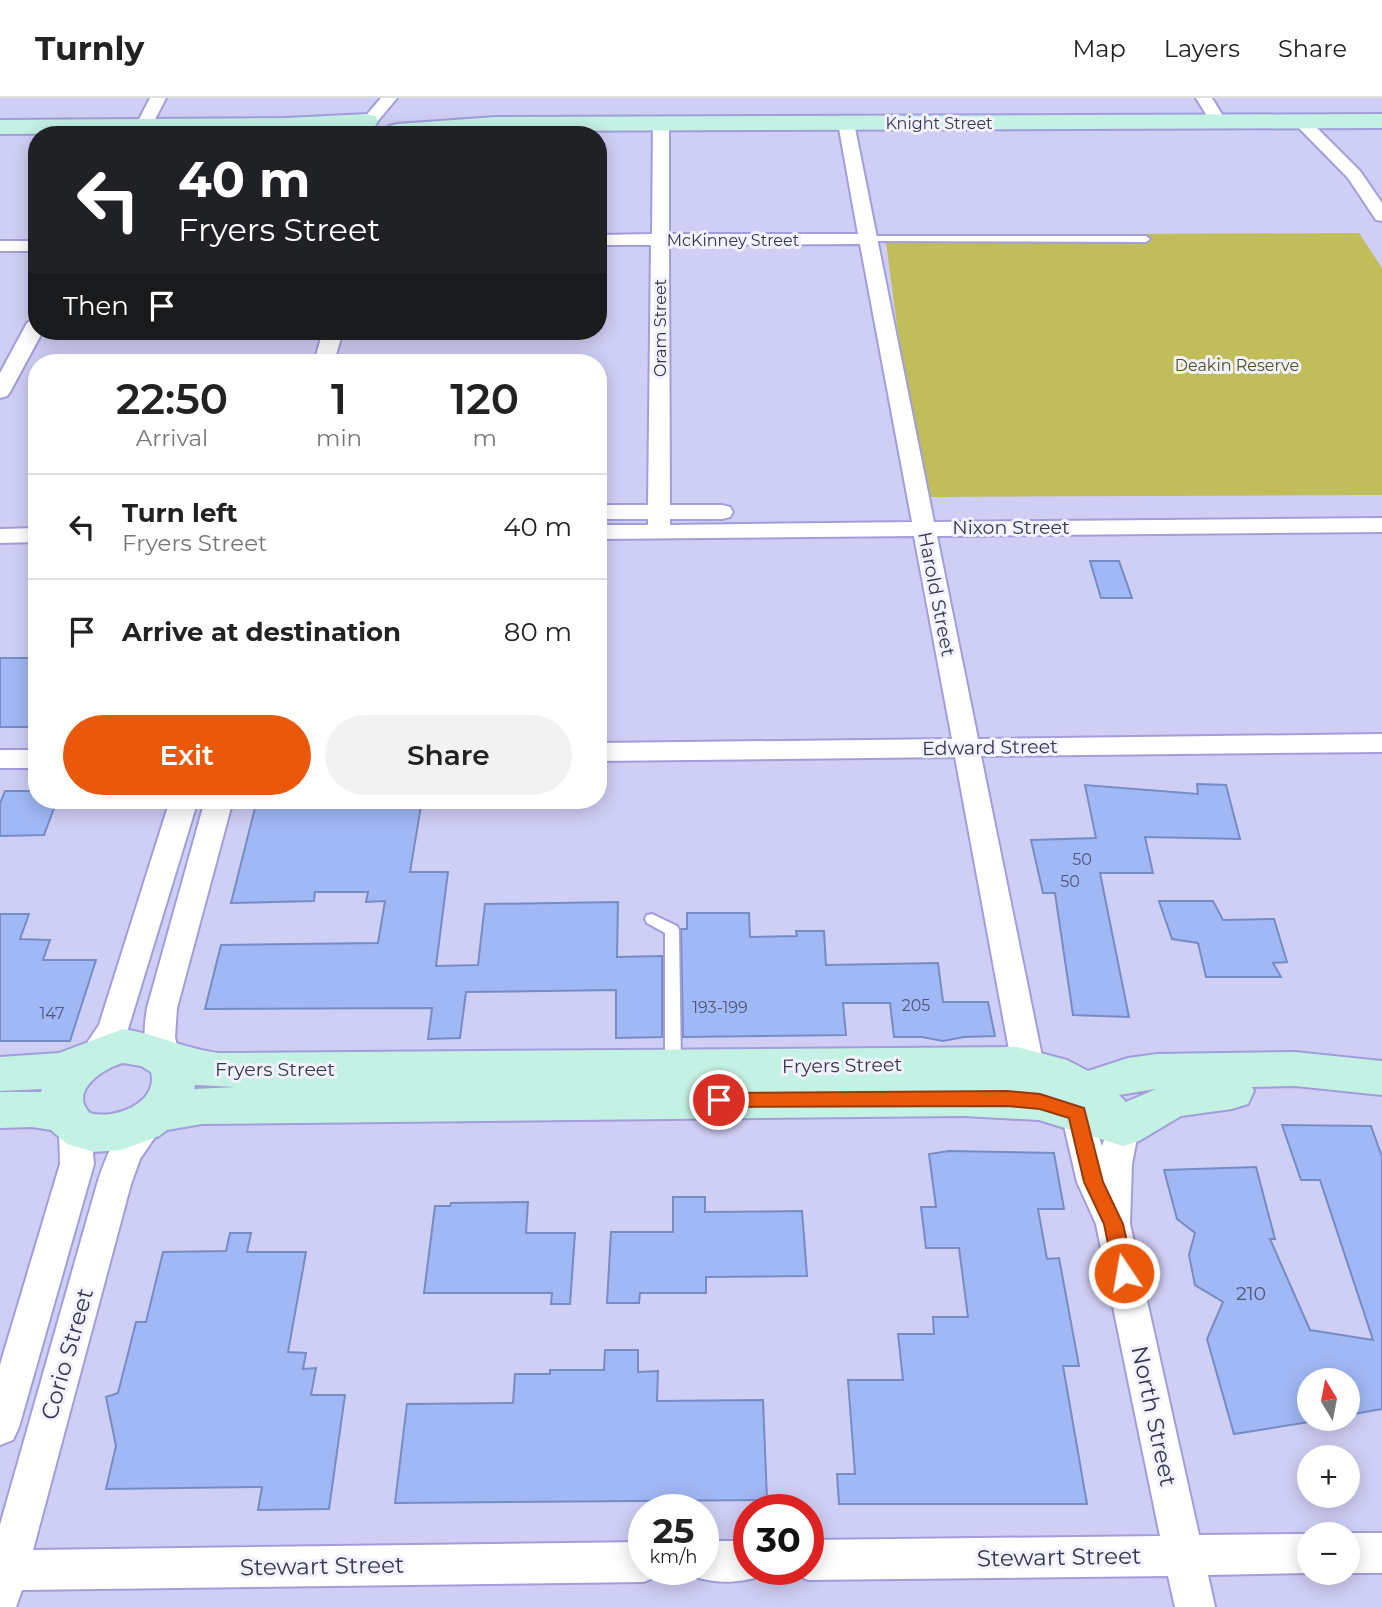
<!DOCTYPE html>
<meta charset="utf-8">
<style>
:root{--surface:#fff;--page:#f2f2f2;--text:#222;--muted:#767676;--line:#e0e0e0;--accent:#ea580c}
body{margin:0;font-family:Montserrat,sans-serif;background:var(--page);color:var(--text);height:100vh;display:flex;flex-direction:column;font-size:26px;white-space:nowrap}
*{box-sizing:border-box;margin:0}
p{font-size:23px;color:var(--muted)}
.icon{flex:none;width:38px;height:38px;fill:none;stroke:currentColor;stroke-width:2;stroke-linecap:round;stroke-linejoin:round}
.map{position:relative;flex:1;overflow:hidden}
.panel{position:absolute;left:28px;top:256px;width:579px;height:455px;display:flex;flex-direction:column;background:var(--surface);border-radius:28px;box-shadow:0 4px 18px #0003}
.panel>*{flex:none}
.top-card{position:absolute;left:28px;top:28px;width:579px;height:214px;border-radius:28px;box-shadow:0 4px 18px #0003;background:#202124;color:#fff;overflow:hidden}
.needle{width:46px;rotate:350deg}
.buttons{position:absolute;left:1297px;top:1270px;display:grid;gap:14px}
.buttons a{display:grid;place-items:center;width:63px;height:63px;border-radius:50%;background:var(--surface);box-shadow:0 4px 18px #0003;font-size:35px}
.speed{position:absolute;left:628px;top:1396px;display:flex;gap:14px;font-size:35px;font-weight:700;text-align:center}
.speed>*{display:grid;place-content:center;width:91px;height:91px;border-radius:50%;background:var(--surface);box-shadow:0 4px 18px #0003;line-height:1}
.speed small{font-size:18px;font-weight:400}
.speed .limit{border:10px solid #d22;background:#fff;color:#111}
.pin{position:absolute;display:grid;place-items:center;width:60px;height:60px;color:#fff;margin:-30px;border:4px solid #fff;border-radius:50%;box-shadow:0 2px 7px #0007}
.me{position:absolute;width:77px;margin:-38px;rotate:348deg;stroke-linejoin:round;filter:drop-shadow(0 0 5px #0008)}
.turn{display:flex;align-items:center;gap:24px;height:147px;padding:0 35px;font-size:32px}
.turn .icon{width:91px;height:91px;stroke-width:2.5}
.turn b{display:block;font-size:49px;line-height:60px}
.then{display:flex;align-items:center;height:66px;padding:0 35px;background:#0003;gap:14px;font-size:26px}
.eta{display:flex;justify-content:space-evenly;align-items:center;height:119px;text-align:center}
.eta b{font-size:42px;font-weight:600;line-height:49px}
.button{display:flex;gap:14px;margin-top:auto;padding:14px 35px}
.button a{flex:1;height:80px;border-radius:42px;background:var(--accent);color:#fff;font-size:28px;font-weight:600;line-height:80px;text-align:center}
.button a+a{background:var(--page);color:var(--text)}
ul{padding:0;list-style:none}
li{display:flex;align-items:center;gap:21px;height:105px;padding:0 35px;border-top:2px solid var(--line)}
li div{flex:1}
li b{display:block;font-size:26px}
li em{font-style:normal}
header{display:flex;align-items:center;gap:42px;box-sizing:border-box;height:98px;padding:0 35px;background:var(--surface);border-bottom:2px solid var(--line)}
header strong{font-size:33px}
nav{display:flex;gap:38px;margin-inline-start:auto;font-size:24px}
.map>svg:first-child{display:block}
.green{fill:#c0bd5a}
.building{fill:#a0b8f5;stroke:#768cc5;stroke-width:2}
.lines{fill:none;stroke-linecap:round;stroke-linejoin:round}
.lane-casing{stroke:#a29ddb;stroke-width:4}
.street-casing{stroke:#a29ddb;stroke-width:4}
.secondary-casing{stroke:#a29ddb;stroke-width:4}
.lane{fill:#fff;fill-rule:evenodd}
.street{fill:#fff;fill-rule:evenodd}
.secondary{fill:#c3f1e3;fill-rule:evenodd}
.route{fill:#ea580c;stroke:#983908;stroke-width:2}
.labels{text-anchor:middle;stroke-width:6;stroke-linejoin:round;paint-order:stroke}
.far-street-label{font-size:16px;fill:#37354f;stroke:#f2f2ff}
.far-park-label{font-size:16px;fill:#53511c;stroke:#f2f2ff}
.number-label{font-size:16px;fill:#515678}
.street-label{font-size:19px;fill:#37354f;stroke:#f2f2ff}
.near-number-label{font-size:19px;fill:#515678}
.near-street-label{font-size:23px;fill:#37354f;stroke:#f2f2ff}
</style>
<header>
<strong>Turnly</strong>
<nav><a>Map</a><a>Layers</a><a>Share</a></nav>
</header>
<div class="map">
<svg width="1382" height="1509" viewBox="0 0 1382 1509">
<rect width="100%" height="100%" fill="#cfcef5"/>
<path class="green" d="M1359,135L1382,170V397L929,399L901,257L885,137Z"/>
<path class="building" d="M1090,463H1119L1132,500H1101Z
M0,560H37V629H0Z
M1197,686L1226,687L1240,741L1145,739L1153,775H1100L1129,919L1073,917L1055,795H1043L1031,742L1096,740L1085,687L1198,696Z
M5,693H37V702H57L44,737L0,738V705Z
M257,702H422L410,774H448L436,868L478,867L485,806L618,804L617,859L662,858V939L616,940V892L466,894L460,940L428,941L432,910L205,911L221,847L378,845L385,803L366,804L368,794H315L314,803L231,805Z
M1159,803H1213L1223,822L1274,821L1287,864L1273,865L1281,879H1206L1198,845L1172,841Z
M687,815H749L750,839L797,838L796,833H824L826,867L938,865L943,904H988L995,938L964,939L943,943L922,939H894L890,905H843L846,937L683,939L681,831H687Z
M0,816H29L20,841L50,842L43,862H96L70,943H0Z
M1282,1027L1371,1028L1382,1059V1311L1348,1317V1283H1309V1324L1234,1336L1207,1241L1223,1204L1195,1187L1189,1157L1195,1135L1177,1121L1164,1072L1256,1069L1275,1141H1270L1310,1232L1373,1242L1320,1082H1301Z
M949,1053L1054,1055L1064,1111H1038L1047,1161L1059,1160L1079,1268H1063L1087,1406H839L837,1376H855L848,1282H903L898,1236H934L933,1219H968L959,1150H926L921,1109H936L929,1056Z
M673,1099H705V1114L802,1113L807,1178L706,1179V1195H640L639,1205H607L611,1134H673Z
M528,1104L526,1135H575L570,1206H551L552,1195H424L435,1108H450L451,1105Z
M230,1135H251L247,1154H306L288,1254L306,1255L303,1271L316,1270L311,1297H345L329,1411L258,1412L262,1389L106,1391L116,1348L106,1299L118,1295L136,1224H146L163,1154L226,1153Z
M605,1252H638V1274L658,1273L657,1303L763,1302L767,1402L395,1405L407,1306L513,1305L515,1276H550V1272H604Z"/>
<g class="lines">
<g class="lane-casing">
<path id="lane" d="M868,138H1146L1150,141L1146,144L865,143V139Z
M652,816L677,828L679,832L681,969L679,973L673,975L667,973L665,969V835L647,825L645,821L647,817Z"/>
</g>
<g class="street-casing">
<path id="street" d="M150,0H166L147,37H131Z
M381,0H397L377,24H365L363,21Z
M1196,0H1212L1226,23L1224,26H1212Z
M1301,18L1307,20L1360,73L1382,105V123L1376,122L1348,80L1295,26L1293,23Z
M846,20L854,25L934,424L1382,420V434L937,438L978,641L1382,636V654L981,658L1044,968L1039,977L1028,981L1017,977L1012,968L955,659L598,663V645L952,641L914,438L598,441V427H648V421H598V407H648L651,147H598V137L652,136L653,26L661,21L669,26V136H858L838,25ZM860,146L912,424L670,427V421H722L730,419L733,414L730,409L722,407H670L669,147Z
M0,143H37V153H0Z
M37,219V233H43L10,294L7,298L0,300V275L27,225Z
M323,233H343L334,264H314Z
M37,430V444L0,445V431Z
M0,652H37V670H0Z
M170,702H198L128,931L105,967L94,970L83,967L78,958L99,927Z
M205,702H233L177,910L175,939L179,957L174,966L163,969L152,966C142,947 144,930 147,910Z
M1077,1002L1088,1006L1102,1048L1111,1021L1123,1017L1135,1021L1139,1030L1132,1066L1130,1126L1199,1437L1309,1436L1310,1475L1208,1477L1215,1509H1175L1168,1478L808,1482L794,1476L792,1472H808V1442L1160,1438L1096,1126L1077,1084L1061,1015L1066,1006Z
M150,1010L161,1014L166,1023L140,1061L131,1086L33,1452L644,1444V1472H661L658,1478L644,1484L22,1492L16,1509H0V1427L97,1086C106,1058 120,1020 150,1010Z
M72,1013L83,1017L91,1033L94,1066L19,1329L13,1342L0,1347V1267L60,1066L59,1033L56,1026L61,1017Z
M1348,1435H1382V1475H1348V1437H1344Z
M704,1443H749V1472H765L763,1477C741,1486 712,1486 690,1477L688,1472H704Z"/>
</g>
<g class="secondary-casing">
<path id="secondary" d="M367,16L375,18L378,23L375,28L286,34L0,36V22L286,20Z
M1382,16V30L496,33L389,37L386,33L389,28L397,26L496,19Z
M123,931C157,936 185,951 219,955L1017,949L1067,962L1088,973L1128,960L1157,956L1295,954L1382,963V997L1295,988L1252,989L1254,993L1248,1006L1232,1011L1181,1018L1139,1043L1123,1048L1039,1022L964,1018L202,1026L167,1032L159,1038L121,1052L94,1054L67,1046L51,1032L32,1029L0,1030V994H41L42,991L0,993V959L59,955ZM123,965L141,968L151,974C159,1005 114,1022 90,1015C68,993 104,970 123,965ZM195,987L236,989L194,991ZM1156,991L1126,1004L1119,997Z"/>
</g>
<use href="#lane" class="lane"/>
<use href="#street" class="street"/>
<use href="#secondary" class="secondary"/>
</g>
<path class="route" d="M1007,993L1040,996L1084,1010L1103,1084L1123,1126L1134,1175L1131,1182L1124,1184L1117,1182L1114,1175L1104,1126L1084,1084L1069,1020L1040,1011L1007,1008L719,1009L712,1007L710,1002L712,997L719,995Z"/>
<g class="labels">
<g class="far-street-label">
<text x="939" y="31">Knight Street</text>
<text x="733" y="148">McKinney Street</text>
<text transform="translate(660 230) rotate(-90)" y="6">Oram Street</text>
</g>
<g class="far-park-label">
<text x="1237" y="273">Deakin Reserve</text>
</g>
<g class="number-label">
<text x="1082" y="767">50</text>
<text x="1070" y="789">50</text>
<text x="916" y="913">205</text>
<text x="720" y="915">193-199</text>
<text x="52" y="921">147</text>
</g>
<g class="street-label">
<text x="1011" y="436">Nixon Street</text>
<text transform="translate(937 496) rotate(79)" y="7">Harold Street</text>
<text transform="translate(990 649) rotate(-1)" y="7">Edward Street</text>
<text transform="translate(842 967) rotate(-1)" y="7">Fryers Street</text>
<text x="275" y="978">Fryers Street</text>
</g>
<g class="near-number-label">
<text x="1251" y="1202">210</text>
</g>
<g class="near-street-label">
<text transform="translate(67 1256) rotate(-74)" y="8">Corio Street</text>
<text transform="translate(1154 1318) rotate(78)" y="8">North Street</text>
<text transform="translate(1059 1459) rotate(-1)" y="8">Stewart Street</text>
<text transform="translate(322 1468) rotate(-1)" y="8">Stewart Street</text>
</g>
</g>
</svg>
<div class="buttons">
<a><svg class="needle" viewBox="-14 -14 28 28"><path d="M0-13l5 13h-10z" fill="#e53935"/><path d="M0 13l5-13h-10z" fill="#767676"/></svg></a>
<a>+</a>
<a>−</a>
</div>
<div class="speed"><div>25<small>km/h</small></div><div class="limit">30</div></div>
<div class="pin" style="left:719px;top:1002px;background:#d93025"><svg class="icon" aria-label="arrive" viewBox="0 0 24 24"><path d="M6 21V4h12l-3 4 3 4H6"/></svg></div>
<svg class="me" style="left:1124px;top:1175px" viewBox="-20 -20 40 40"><circle r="17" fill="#ea580c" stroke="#fff" stroke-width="3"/><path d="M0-11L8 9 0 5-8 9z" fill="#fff"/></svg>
<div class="top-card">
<div class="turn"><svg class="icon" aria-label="left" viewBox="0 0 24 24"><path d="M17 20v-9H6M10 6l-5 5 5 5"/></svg><div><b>40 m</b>Fryers Street</div></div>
<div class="then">Then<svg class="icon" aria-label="arrive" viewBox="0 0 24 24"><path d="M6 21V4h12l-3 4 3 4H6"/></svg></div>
</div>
<section class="panel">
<div class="eta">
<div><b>22:50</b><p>Arrival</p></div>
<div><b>1</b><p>min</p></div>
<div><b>120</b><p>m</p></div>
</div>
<ul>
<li><svg class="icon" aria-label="left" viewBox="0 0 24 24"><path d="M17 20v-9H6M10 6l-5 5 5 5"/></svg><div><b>Turn left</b><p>Fryers Street</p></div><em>40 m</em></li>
<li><svg class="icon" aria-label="arrive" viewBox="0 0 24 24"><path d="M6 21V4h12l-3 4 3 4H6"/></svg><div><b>Arrive at destination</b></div><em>80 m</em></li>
</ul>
<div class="button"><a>Exit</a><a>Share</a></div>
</section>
</div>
